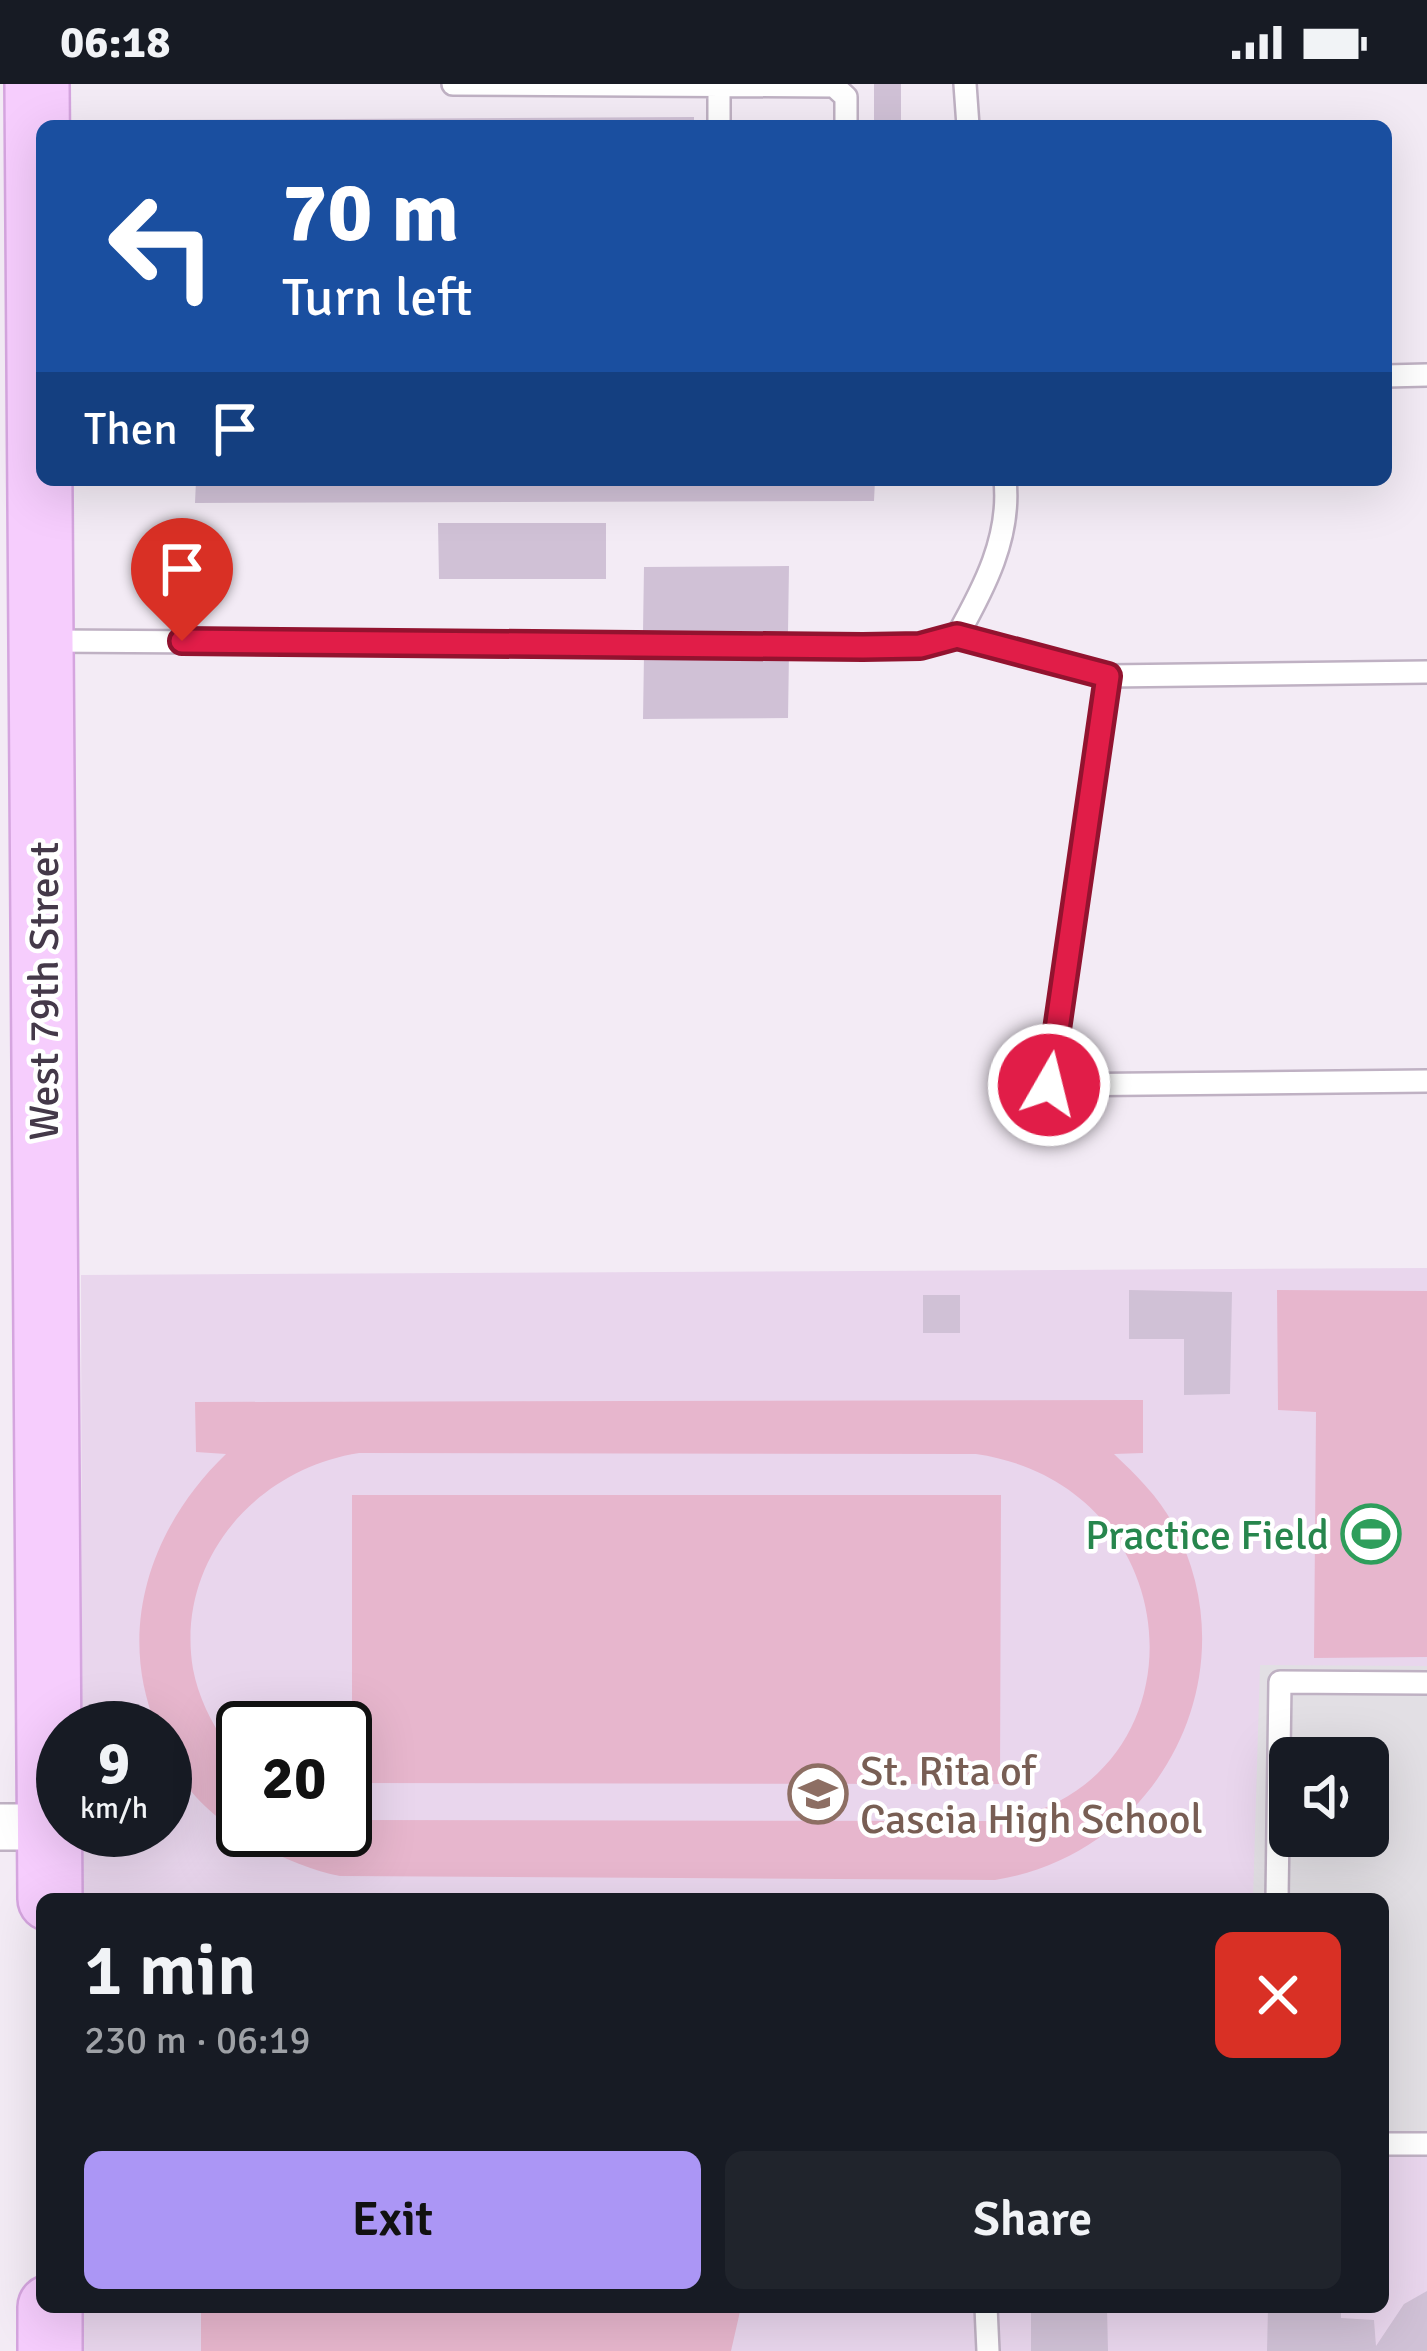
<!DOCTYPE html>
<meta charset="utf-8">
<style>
:root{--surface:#171b24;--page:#20242c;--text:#f1f3f6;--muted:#9ea1a6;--accent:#ab96f5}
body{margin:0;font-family:Signika,sans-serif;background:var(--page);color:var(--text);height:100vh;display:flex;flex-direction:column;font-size:45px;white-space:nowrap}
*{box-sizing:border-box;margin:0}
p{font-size:39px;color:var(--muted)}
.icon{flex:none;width:66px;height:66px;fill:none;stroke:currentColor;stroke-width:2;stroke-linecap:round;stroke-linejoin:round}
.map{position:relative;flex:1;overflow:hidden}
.panel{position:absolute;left:36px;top:1809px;width:1353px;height:420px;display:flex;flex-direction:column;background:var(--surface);border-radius:18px;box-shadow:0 12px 48px #0002}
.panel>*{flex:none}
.hud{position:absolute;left:36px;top:36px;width:1356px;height:366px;border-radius:18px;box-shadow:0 12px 48px #0002;background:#1a4fa0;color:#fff;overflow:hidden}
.controls{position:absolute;left:1269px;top:1653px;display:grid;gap:24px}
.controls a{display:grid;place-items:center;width:120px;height:120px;border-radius:18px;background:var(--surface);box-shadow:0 12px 48px #0002;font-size:60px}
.speed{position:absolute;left:36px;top:1617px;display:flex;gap:24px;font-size:60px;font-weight:700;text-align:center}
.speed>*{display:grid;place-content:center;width:156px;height:156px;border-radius:50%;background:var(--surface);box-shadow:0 12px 48px #0002;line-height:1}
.speed small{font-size:30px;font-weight:400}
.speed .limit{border:6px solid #111;border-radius:18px;background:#fff;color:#111}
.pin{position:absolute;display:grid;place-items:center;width:102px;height:102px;color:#fff;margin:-123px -51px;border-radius:50% 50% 50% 0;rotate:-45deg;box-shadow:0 0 12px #0007}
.pin .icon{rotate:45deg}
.me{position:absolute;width:132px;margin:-66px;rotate:8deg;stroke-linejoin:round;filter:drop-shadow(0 0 9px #0008)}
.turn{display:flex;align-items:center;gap:42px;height:252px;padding:0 48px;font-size:54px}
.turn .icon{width:156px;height:156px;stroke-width:2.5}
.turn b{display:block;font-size:84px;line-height:102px}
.then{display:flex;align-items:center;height:114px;padding:0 48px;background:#0003;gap:24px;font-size:45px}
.round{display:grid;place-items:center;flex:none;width:126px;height:126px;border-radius:18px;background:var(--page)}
.head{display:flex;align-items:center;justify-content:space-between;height:204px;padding:0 48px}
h1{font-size:72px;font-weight:600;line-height:90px}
.action{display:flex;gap:24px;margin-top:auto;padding:24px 48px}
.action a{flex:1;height:138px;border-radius:18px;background:var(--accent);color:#111;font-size:48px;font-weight:600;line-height:138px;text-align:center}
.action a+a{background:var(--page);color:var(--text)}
.status{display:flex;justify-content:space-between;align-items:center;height:84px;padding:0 60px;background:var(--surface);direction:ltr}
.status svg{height:33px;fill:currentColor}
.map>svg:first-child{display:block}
.education{fill:#e9d6ed;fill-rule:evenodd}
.green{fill:#e7b6cd;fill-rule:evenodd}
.parking{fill:#e2dfe4;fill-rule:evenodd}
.building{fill:#d0c1d6}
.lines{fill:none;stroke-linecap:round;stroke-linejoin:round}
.service-casing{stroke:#bfb1c3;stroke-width:26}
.minor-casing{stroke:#bfb1c3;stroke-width:50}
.secondary-casing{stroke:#d5a5df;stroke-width:68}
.service{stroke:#fff;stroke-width:21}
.minor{stroke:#fff;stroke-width:45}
.secondary{stroke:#f6cdfd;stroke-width:63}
.route-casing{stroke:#92132f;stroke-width:30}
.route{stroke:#e11d48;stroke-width:21}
.labels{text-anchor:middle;stroke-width:9;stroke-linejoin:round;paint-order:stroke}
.street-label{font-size:42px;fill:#443949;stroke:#fff}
.leisure-label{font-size:42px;fill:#27864d;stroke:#fff;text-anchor:end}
.education-label{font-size:42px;fill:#785e54;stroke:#fff;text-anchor:start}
</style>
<div class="status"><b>06:18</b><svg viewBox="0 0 49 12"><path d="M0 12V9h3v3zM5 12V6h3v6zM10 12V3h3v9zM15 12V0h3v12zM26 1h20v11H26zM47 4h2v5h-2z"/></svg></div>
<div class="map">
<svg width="1427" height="2267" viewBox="0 0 1427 2267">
<rect width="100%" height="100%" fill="#f3ebf5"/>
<path class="education" d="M1427,1184V2267H84V2223H1383V1815H83V1746H165V1644H82L81,1191ZM243,1644H345V1746H243ZM1290,1674H1368V1752H1290Z"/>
<path class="green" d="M1277,1206L1427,1207V1573L1314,1574L1316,1328L1278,1326Z
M1143,1316V1369L1114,1370C1136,1391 1158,1412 1173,1440C1253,1589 1160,1770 995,1796L340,1792C276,1780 165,1719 165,1644H157C115,1544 152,1441 226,1370L196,1368L195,1318ZM359,1369L976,1370C1196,1402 1211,1702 998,1737L345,1736V1746H243C243,1728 249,1699 243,1682C241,1675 231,1666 226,1660C211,1638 198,1612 193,1585C175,1477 256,1385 359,1369Z
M352,1411H1001L1000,1700L352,1699Z
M201,2223H741L731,2267H201Z"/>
<path class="parking" d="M1260,1581L1427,1582V2047H1383V1815H1253ZM1290,1674H1368V1752H1290Z"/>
<path class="building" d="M874,0H901V42H874Z
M694,33V42H152V36Z
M196,396H875L874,417L195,419Z
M438,439H606V495H439Z
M789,482L788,548H643L644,483Z
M789,569L788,634L643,635L644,570Z
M1129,1206L1232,1208L1230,1310L1184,1311V1255H1129Z
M923,1211H960V1249H923Z
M1427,2207V2267H1267L1268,2223H1341V2234L1374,2236L1376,2262L1404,2220Z
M1031,2223H1107L1108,2267H1031Z"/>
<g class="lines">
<g class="service-casing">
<path id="service" d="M453,0L834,2L846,13V42
M965,0L968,42
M719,42V1
M1386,292L1427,291
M957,552L1108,592L1427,588
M48,557L920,562L957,552C984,504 1011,453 1005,396
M1108,592L1049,1001L1427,997
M1277,1815L1280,1598L1427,1599
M1383,2060H1427
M986,2223L988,2267"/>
</g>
<g class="minor-casing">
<path id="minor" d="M0,1743H49"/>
</g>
<g class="secondary-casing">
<path id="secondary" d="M37,0L50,1815
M50,2223V2267"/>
</g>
<use href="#service" class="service"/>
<use href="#minor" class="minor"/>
<use href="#secondary" class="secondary"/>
</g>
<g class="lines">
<g class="route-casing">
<path id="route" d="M182,557L863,563L920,562L957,552L1108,592L1049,1001"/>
</g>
<use href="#route" class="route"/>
</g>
<defs>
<g id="stadium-ring" transform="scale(3)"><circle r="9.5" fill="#fff" stroke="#2e9e5b" stroke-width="1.5"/><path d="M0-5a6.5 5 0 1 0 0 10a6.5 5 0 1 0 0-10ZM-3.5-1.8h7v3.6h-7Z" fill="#2e9e5b"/></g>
<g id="school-ring" transform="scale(3)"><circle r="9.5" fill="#fff" stroke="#8d6e63" stroke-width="1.5"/><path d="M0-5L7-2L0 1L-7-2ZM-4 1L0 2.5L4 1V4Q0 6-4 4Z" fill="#8d6e63"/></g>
</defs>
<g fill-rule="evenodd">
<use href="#stadium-ring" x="1371" y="1450"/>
<use href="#school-ring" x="818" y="1710"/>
</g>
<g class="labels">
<g class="street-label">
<text transform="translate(43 907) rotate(-90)" y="15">West 79th Street</text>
</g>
<g class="leisure-label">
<text x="1329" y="1465">Practice Field</text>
</g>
<g class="education-label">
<text x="860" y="1701">St. Rita of<tspan x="860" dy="48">Cascia High School</tspan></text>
</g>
</g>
</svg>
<div class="controls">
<a><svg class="icon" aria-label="sound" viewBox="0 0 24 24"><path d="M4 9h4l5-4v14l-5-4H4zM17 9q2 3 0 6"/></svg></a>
</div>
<div class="speed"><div>9<small>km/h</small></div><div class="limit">20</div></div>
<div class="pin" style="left:182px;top:557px;background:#d93025"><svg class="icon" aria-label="arrive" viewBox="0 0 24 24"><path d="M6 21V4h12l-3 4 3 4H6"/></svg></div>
<svg class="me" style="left:1049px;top:1001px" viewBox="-20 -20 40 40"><circle r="17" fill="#e11d48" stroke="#fff" stroke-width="3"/><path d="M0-11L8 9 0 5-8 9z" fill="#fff"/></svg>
<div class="hud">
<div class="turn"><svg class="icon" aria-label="left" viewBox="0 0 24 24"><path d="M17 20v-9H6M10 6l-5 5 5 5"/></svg><div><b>70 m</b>Turn left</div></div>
<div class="then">Then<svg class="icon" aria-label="arrive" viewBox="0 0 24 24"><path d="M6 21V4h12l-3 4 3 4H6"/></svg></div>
</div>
<section class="panel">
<div class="head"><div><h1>1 min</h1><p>230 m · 06:19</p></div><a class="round" style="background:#d93025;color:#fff"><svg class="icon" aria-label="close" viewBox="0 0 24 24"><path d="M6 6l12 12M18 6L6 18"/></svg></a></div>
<div class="action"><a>Exit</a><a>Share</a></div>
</section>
</div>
